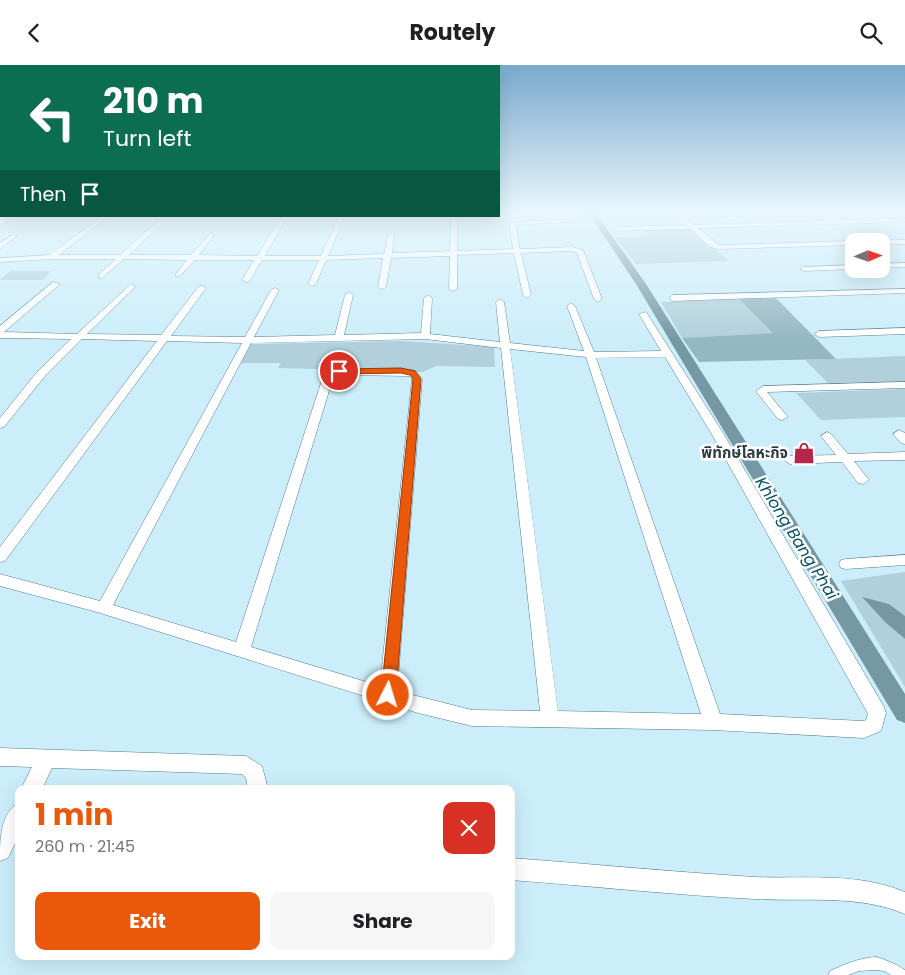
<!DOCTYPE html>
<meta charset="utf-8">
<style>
:root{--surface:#fff;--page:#f6f6f6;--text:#202124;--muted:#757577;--accent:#ea580c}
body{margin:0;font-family:Poppins,"Noto Sans Thai",sans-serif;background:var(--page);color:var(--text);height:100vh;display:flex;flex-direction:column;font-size:19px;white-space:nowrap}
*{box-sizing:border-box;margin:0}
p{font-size:16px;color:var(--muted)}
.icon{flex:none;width:28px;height:28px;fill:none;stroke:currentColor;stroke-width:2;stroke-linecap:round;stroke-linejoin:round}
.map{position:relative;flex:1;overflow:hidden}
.details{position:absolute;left:15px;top:720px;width:500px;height:175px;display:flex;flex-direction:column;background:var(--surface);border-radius:10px;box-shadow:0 5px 20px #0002}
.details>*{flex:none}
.guide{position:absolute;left:0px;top:0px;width:500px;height:152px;box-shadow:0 5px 20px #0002;background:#0b6e4f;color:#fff;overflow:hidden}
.needle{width:32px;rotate:88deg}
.controls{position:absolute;left:845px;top:168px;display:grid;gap:10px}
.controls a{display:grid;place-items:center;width:45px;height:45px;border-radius:10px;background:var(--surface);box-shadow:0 5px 20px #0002;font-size:25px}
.pin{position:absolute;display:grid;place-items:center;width:42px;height:42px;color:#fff;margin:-21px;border:2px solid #fff;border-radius:50%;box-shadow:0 1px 5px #0007}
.me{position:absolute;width:55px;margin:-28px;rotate:5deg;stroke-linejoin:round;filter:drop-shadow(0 0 4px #0008)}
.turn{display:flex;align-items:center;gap:18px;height:105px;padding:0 20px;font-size:22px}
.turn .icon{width:65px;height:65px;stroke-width:2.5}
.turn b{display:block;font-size:35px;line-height:42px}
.then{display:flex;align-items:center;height:48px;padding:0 20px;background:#0003;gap:10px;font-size:19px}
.round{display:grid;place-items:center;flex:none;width:52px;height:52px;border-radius:10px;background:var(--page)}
.head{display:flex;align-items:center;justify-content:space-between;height:85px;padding:0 20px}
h1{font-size:30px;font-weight:700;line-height:38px;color:var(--accent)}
.action{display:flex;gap:10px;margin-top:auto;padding:10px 20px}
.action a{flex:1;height:58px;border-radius:10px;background:var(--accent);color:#fff;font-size:20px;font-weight:700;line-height:58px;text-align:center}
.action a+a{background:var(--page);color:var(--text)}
header{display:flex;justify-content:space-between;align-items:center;height:65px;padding:0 20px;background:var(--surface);font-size:22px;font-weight:700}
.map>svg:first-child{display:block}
.green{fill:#b1d0db}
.forest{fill:#95b7c3}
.water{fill:#7698a4}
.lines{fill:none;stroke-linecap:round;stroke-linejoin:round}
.canal{fill:#7698a4;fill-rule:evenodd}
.lane-casing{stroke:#537b88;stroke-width:1}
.street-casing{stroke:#537b88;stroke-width:1}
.lane{fill:#fff;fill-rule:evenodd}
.street{fill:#fff;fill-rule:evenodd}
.route{fill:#ea580c;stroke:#983908}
.labels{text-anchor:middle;stroke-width:5;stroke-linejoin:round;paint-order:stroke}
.poi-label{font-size:15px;font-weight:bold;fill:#2c3d43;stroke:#fff;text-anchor:end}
.water-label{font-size:16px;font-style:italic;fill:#0b5265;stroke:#fff}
</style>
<header><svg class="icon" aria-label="back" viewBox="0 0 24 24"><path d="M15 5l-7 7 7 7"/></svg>Routely<svg class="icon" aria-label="search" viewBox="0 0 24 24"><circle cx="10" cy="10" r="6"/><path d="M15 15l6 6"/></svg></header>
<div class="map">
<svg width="905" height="910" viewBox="0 0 905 910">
<rect width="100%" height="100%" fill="#cceefa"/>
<path class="green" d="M690,164L729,196L636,199L615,172L649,171L644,165Z
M10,206H52L42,215H0Z
M739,234L774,268L682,273L661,237Z
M401,276L494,282L495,302L436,301L423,307L278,303L281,298H241L251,279Z
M905,291V316L828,318L805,295Z
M905,324V352L821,355L796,328Z
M905,507V551L889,539L863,533L885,557L905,574V622L841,516Z"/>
<path class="forest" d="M776,233L836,294L699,297L682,273L773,268L739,234Z"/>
<path class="water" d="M862,532L889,539L905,551V574L885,557Z"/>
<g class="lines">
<path class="canal" d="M588,147H595L646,219L905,629V658L897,655L636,219Z"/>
<g class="lane-casing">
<path id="lane" d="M876,892C887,895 896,899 905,905V910H891L884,906L876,905L859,906L848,910H828L830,906C845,899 859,893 876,892Z"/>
</g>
<g class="street-casing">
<path id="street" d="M673,147H680L694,160L905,153V157L698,163L719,180L854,176H856L854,180L718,184L710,182L691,164L614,166L611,164L614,162L686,160Z
M102,151H109L59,190H120L163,151H170L129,190H191L211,168L214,170L199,190L257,191L282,151H288L265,191H321L339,151H345L328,191L384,189L388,171L391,169L394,171L392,188L450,186L451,151H457V186L513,184L509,157L571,154L573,157L515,160L520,184L572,182L583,185L602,234L598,237L594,234L577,188L571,186L521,188L531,230L527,233L523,230L514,188L457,190V224L453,226L449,224L450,191L391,193L386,222L382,224L378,222L383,193L326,195L316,219L312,221L308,219L319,195H262L249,217H246L242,215L254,195H195L179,212L175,210L187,195L124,194L102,213H99V209L116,194H51L0,197V193L49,190Z
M0,155L8,157L0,159Z
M12,170L17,171L0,184V178Z
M881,175H905V179H881V176H878Z
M905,198V202L881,203V199Z
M854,200V204H856L804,206L800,204L804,202Z
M53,217L60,219L4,267L77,269L131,219L135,221L134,223L87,269L161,270L199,221H202L206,223L171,271L245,272L271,225L275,223L279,225L254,272L335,270L345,230L349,227L353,230L344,270L421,268L424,233L428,230L432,233L430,269L500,277L496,237L500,234L504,237L510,278L584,286L567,241L571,238L575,241L594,287L661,286L639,249L646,247L723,368L884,642L886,648L881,666L864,673L713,665L472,661L418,648L97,547L0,521V509L100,536L242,278L167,276L5,496L0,497V482L157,276L82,274L45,311L4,362L0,363V353L37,307L71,274L0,273V261ZM425,274L501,283L540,646L472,645L397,626L422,314L416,306L412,305L339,304L322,315L236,577L113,540L251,278ZM510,284L586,292L701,649L558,646ZM665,292L711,368L868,649L866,655L863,656L720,649L596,293ZM341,310L409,311L412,314L380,621L251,582L332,316Z
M905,224V228L673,236L669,233L673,230Z
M905,263V269L819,272L814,269L819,266Z
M905,317V323L767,327L788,352L782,355L778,354L756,326L763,321Z
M899,365L905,368V379L901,378L893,369Z
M827,367L831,369L848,389L905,387V395L854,396L869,415L863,419L858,418L842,397L790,399L784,395L790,391L836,390L821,371Z
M905,490V500L846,504L841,503L839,499L841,495L846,494Z
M0,683L246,691L262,701L268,724H248L246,713L242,709L52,703L42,724H21L32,702L0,701Z
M19,738V770L8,793L0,796C0,776 0,747 19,738Z
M511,793C592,799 673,807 754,812C805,814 857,807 905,827V849C857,829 806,837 755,834C673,830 592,821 511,815Z"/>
</g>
<use href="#lane" class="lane"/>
<use href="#street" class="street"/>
</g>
<linearGradient id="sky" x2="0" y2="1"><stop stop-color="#7aa9cd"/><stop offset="0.53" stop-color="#e8f7fd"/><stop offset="1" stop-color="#e8f7fd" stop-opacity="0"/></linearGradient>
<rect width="905" height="275" fill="url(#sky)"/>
<path class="route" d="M401,303L415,306L421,314L396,630L393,634L388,636L383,634L381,630L413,314L410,310L401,308L339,309L335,306L339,304Z"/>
<defs>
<g id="shop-bare" transform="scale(1.725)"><path d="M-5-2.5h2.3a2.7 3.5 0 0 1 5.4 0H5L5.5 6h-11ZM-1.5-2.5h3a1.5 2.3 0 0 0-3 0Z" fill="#b6254b" stroke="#fff" stroke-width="2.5" paint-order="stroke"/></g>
</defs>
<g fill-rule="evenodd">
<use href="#shop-bare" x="804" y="388"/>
</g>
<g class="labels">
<g class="poi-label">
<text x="788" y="393">พิทักษ์โลหะกิจ</text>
</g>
<g class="water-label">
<text transform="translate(797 473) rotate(58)" y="6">Khlong Bang Phai</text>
</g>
</g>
</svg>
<div class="controls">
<a><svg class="needle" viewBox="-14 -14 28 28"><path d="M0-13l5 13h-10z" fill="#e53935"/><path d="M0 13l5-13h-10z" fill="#757577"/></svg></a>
</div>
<div class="pin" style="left:339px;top:306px;background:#d93025"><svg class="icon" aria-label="arrive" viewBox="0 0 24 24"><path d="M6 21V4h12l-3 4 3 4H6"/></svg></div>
<svg class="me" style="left:388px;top:630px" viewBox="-20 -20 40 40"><circle r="17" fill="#ea580c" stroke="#fff" stroke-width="3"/><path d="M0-11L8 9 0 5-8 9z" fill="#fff"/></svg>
<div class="guide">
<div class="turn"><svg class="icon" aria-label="left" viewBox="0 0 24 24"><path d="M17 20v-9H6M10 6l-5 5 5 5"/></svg><div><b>210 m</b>Turn left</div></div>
<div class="then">Then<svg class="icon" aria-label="arrive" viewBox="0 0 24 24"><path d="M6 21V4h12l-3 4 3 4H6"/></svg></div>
</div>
<section class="details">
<div class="head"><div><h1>1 min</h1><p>260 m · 21:45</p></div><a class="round" style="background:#d93025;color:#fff"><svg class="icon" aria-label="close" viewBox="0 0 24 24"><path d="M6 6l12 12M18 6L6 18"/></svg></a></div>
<div class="action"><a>Exit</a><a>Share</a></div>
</section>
</div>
